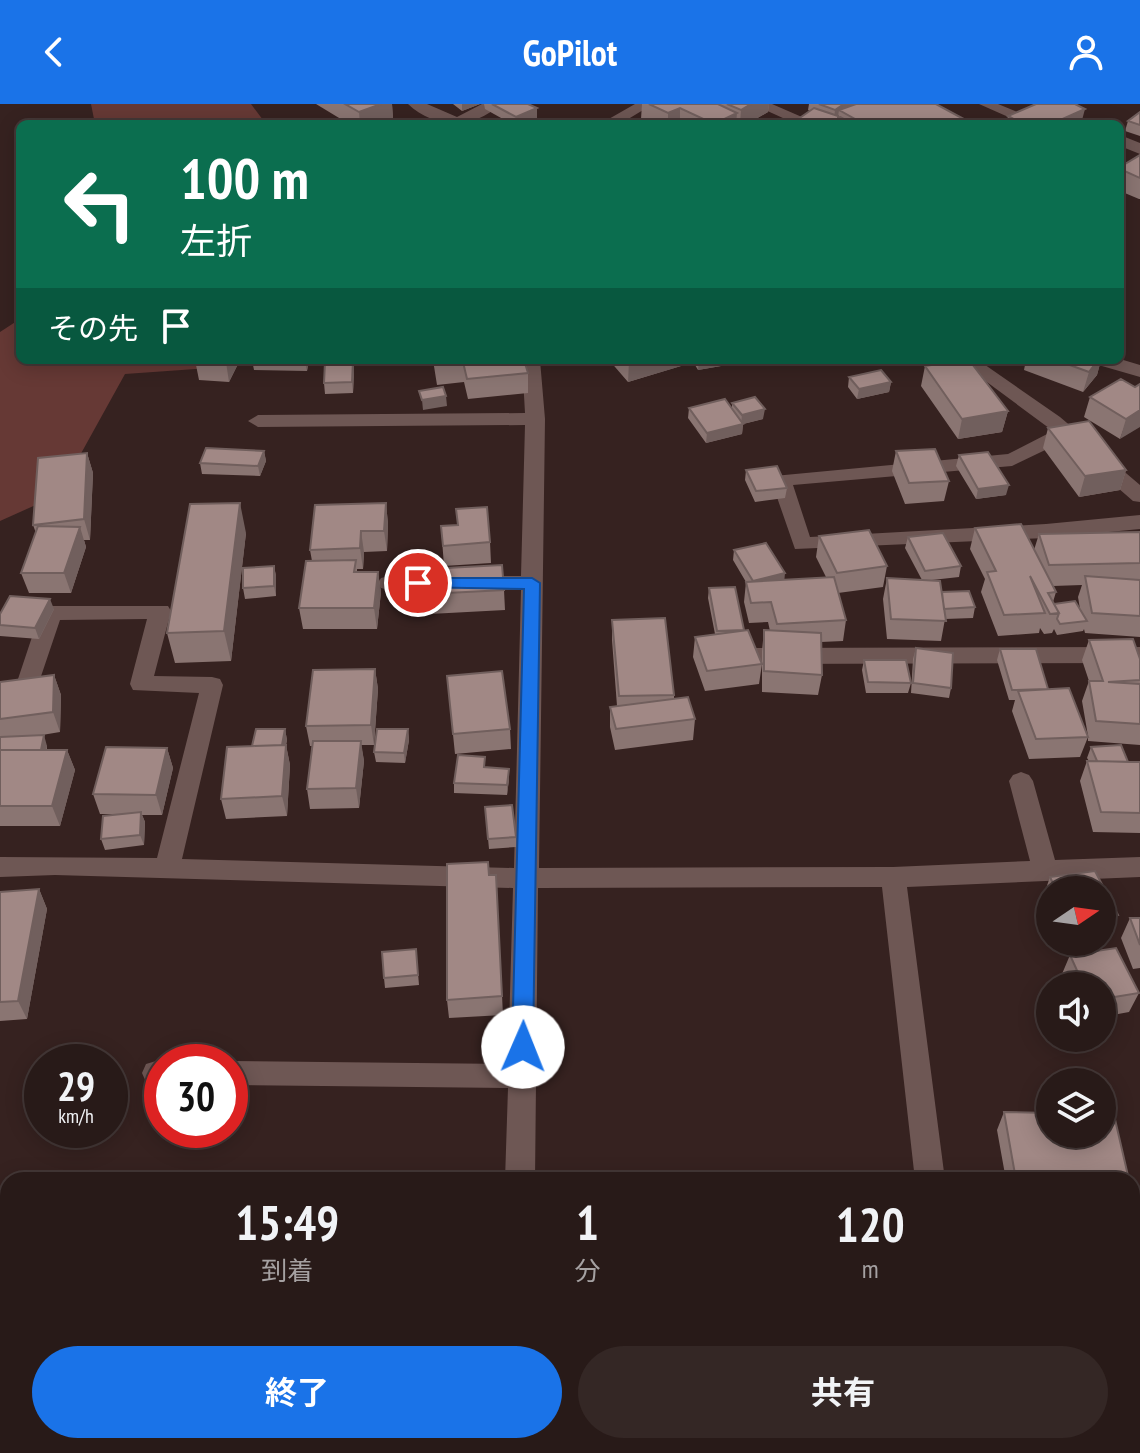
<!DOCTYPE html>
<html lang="ja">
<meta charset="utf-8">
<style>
:root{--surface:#281a18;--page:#342725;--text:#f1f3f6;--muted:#a5a1a2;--line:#443837;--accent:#1a73e8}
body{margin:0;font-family:"PT Sans Narrow","Noto Sans JP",sans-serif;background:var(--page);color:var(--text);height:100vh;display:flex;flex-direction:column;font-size:30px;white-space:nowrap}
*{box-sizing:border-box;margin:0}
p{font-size:26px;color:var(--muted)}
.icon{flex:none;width:44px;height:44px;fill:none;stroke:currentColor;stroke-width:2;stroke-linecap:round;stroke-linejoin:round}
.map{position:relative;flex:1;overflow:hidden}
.drawer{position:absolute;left:0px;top:1068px;width:1140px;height:282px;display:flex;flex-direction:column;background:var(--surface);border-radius:24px 24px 0 0;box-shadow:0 4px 20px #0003,0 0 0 2px var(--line)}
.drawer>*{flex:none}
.banner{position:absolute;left:16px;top:16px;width:1108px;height:244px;border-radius:12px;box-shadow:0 4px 20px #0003,0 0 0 2px var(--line);background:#0b6e4f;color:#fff;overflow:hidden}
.needle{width:52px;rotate:77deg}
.tools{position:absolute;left:1036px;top:772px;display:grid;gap:16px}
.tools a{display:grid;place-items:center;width:80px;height:80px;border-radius:50%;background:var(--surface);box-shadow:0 4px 20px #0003,0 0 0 2px var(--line);font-size:40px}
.speed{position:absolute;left:24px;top:940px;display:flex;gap:16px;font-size:40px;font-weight:700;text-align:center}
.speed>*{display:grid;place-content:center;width:104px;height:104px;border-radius:50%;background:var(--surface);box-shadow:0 4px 20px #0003,0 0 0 2px var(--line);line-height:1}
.speed small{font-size:20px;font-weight:400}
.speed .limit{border:12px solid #d22;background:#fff;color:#111}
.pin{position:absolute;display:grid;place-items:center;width:68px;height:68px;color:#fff;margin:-34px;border:4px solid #fff;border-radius:50%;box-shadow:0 2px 8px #0007}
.me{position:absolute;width:88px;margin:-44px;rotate:1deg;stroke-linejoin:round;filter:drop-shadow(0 0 6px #0008)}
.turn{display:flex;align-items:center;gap:28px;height:168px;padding:0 32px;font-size:36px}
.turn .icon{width:104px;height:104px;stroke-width:2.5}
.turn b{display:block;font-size:56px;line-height:68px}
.then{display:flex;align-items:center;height:76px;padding:0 32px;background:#0003;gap:16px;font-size:30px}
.eta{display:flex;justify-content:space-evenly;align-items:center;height:136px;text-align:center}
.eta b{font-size:48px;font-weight:700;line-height:56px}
.cta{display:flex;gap:16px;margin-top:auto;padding:16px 32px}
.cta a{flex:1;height:92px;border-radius:48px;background:var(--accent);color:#fff;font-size:32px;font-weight:700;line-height:92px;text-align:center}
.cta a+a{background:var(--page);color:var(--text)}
header{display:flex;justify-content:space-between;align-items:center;height:104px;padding:0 32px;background:var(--accent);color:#fff;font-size:36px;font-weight:700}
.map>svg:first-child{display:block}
.green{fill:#663935}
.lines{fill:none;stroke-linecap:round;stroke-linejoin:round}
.street{fill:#6e5754;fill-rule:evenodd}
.wall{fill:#8a7572;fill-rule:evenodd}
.shaded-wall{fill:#715f5d}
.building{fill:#a18885;stroke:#715f5d;stroke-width:2}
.route{fill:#1a73e8;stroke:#114b97;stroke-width:2}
</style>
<header><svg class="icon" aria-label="back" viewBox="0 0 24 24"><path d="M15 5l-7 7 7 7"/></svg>GoPilot<svg class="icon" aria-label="person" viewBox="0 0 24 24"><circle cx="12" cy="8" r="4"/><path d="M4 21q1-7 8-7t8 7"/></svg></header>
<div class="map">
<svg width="1140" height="1349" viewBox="0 0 1140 1349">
<rect width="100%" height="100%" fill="#362220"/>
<path class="green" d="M91,0H251L266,20H95Z
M20,215V256H324L125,270L58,391L0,417V228Z"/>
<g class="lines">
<path class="street" d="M408,0H427L457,13L482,0H500C474,26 434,25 408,0Z
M635,0H653L620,20H600Z
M752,0H772L818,20H796Z
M979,0H998L1022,10L1044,0H1063L1024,20Z
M1120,31L1140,39V50L1120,42Z
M1120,255L1140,261V273L1095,260L1093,256Z
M522,256H540L545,315L539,764L893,763L1030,757L1009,677L1013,671L1021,668L1029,671L1033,677L1055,756L1140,753V773L907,783L945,1076H915L882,783L538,784L535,1076H505L508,984L230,981V958H227L230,957L508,960L513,784L55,771L0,773V753L157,754L199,589L133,586L130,580L147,515L60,516L34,593L31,599L23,601L15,599L12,593L40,509L43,504L51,502H168L171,507L154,572L212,573L220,575L223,581L182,755L514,764L521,486H389L381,484L378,479L381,474L389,472H521L525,321L258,323L248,317L258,311L525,309Z
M957,256H978L1060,313L1140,381V398L1133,397L1064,337L1012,362L793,381L810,433L1046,420L1140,411V425L1046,434L795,445L771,376L774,372L1008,350L1053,327Z
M1140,543V559L726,560L718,558L715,552L718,546L726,544Z
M156,957L165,958H162V981L146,978L142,969L146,960Z
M499,1342H531L532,1349H498Z
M948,1342H980L982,1349H948Z"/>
</g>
<path class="wall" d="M316,0H392L393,15L380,20H349Z
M453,0H480L462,7Z
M484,0H528L537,14L523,20H512L485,5Z
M642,0H769L768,8L747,20H650L641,15Z
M809,0H936L973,20H791L810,7L808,6Z
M1140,8V32L1125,27L1128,17Z
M1008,12L1081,20H1006Z
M1140,51V95H1139L1120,87V63Z
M195,256H240L229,278L199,276Z
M252,256H309L307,267L254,266Z
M325,256H359V257H353L354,267L353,289L325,290L324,279L350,257Z
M365,256H403L402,259H366Z
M433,256H524L528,269V289L468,295L464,278L437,281Z
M609,256H681V262L628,278Z
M692,256H721V262L698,266Z
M1026,256H1101L1097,271L1083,288L1024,266Z
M925,262L1008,307L1002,328L958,335L921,282Z
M849,273L891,278L889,288L857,295L848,283Z
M1140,280L1120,335L1084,313L1090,293L1135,283Z
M732,299L763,315L743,320L742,330L706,339L688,314L689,304H732Z
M1048,324L1126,366L1120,386L1079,393L1043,344Z
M264,347L266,357L260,372L202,370L200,359Z
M896,347L949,377L944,397L905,400L892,367Z
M87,349L93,369L90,436H84L86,443L71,489H29L21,469L36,429L33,421Z
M959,351L1006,391L976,395L956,362Z
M746,366L787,384L785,394L755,398L745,376Z
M386,399L388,420L387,447L364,448L363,465H357V468H378L381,488L377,525H303L299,504L312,457L310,446Z
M441,422L490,438L491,459L444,462Z
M975,424L1034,446L1039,430L1140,428V533L1085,529L1084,525L1083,527L1057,531L1054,525L1052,529L1044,530L1040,524L1039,529L998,532L981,488L985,475L970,445ZM1082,481L1078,493L1080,505L1054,500L1053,498L1056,488L1053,482Z
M246,429L231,557L175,559L167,529Z
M819,432L887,462L883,483L838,489L846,516L843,537L821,538L822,571L818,591L762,588V560L759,580L705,587L693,553L695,533L715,530L708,494L709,484L762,560V547L764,526L770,527L768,518L749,519L744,498L746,478L733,456L734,446L784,476L826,473L816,453Z
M908,433L961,462L959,473L932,476L942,488L975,503L973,514L945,515L941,537L887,535L883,495L887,474L922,476L905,444Z
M274,462L276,472V492L245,495L243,484Z
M504,486L505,506L411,511L409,491Z
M54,505L39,535L0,532V510Z
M612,516L674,591V595L695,615L693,636L615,646L610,623V603L617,602L612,536Z
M1089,536L1140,555V641L1088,637V633L1080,653L1029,655L1012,607L1015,596H1009L997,556L1000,545L1048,585L1088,632L1082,597L1089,577L1082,556Z
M916,544L951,584L949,594L911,589L913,555Z
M864,556L911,579L908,589H866L862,566Z
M375,565L378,585L374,641H361L364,657L359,704L310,705L307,685L312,642H310L306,622Z
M54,571L61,591L60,628L36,632L47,642V646H67L75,666L60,722H0V578Z
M447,572L510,625L511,645L455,650Z
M285,625L287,636L286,641L290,661L287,712L226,715L221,695L252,642Z
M408,625L409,636L405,659L376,658L374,648Z
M1091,643L1128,658H1140V729L1093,728L1080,677L1087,657H1089L1087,654Z
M167,644L173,664L162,711H142L145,718L144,741L105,746L101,735L116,710H100L93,690Z
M486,663L509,675L507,691L454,689V679Z
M485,703L516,733V743L489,745Z
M1095,767L1118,811L1109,830L1102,831V786H1050V808L1043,793L1050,773Z
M489,771H496L503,911L449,914L447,896Z
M39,785L47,805L27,915L0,917V788Z
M1130,814H1140V864L1133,865L1121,834Z
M416,845L419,881L385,884L384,874Z
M1070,851L1139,889L1129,908L1102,913V882H1067L1062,870Z
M1004,1008L1129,1076H1006L997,1026Z
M1132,1165H1140V1301H1132Z
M803,1342H895L892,1348L880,1349H804Z
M1084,1342H1132L1140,1349H1086Z"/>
<path class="shaded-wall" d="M381,0H392L393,15L380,20H360L359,8Z
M462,0H480L462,7Z
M751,0H769L768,8L747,20H740L741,6Z
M844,0H856L839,6L838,13L834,15L835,6Z
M537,4V14L523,20H517L516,13Z
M680,4V20H668V9Z
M1085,5L1081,20H1057L1058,17Z
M737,9L736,20H714Z
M227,256H240L229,278L226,258Z
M305,256H309L307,267Z
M634,256H681V262L628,278L629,257Z
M699,256H721V262L698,266Z
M729,256H746L729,260Z
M1098,256H1101L1097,271L1083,288L1089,268Z
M353,257L354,267L353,289L352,278Z
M891,278L889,288L857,295L859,285Z
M446,292L447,302L423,306L422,296Z
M765,305L763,315L743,320L742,330L706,339L707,329L741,320L742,311Z
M1140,306V323L1120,335L1126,315Z
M1008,307L1002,328L958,335L962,315Z
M264,347L266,357L260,372L258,362Z
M87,349L93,369L90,436L84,415Z
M1126,366L1120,386L1079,393L1085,372Z
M1009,381L1006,391L976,395L978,385Z
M240,399L246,429L231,557L224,527Z
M386,399L388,420L387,447L384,427Z
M80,423L86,443L71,489L64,469Z
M361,427L364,448L363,465L360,444Z
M274,462L276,472V492L274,482Z
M378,468L381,488L377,525L374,504Z
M785,469L784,480L752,487L753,477Z
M50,495L54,505L39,535L35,524Z
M375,565L378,585L374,641L371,621Z
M54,571L61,591L60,628L53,608Z
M285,625L287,636L283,656L281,646Z
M408,625L409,636L405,659L404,649Z
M44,631L47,642L43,663L39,652Z
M361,637L364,657L359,704L356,684Z
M286,641L290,661L287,712L282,692Z
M167,644L173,664L162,711L156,691Z
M67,646L75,666L60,722L52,702Z
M509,665V675L507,691V681Z
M141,708L145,718L144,741L140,731Z
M39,785L47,805L27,915L18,897Z"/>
<path class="building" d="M345,0H381L359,8Z
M492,0H528L537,4L516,13Z
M649,0H718L737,9L714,20L680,4L668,9Z
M727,0H751L741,6Z
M819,0H844L835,6Z
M856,0H936L973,20H860L862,19L839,6Z
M1036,0H1075L1085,5L1058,17L1065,20H1023L1008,12Z
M814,4L838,12V14L822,20H791Z
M1140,8V21L1128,17Z
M840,13L853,20H822Z
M538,16L547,20H530Z
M1140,51V74L1120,65V63Z
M197,256H227L226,258Z
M435,256H524L528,269L467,275L463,258L436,261Z
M963,256H969L1008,307L962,315L925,262Z
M1056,256H1098L1089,268Z
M353,257L352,278L324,279L325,258Z
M881,266L891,278L859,285L849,273Z
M1121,275L1135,283L1140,280V306L1126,315L1090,293Z
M443,283L446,292L422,296L419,287Z
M755,293L765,305L742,311L732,299Z
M725,295L743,320L707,329L689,304Z
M1089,317L1126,366L1085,372L1048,324Z
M206,344L264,347L258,362L200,359Z
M935,345L949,377L909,379L896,347Z
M988,348L1009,381L978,385L959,351Z
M87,349L84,415L33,421L38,354Z
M777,362L787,384L756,387L746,366Z
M240,399L224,527L167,529L190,400Z
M386,399L384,427H361L360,444L310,446L315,401Z
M487,403L490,438L443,442L441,422L458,421L456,405Z
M1021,420L1056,488L1048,489L1059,509L1050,510L1030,472L1045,509L1004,511L987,468L996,467L975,424Z
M38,422L80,423L64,469H21Z
M869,426L887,462L837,469L819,432Z
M1140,428V459L1049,461L1039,430Z
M943,429L961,462L925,467L908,433Z
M766,439L785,469L753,477L734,446Z
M356,456L354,468H378L374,504H299L306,457Z
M502,461L504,486L409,491V466Z
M274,462V482L243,484V464Z
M1085,472L1140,476V512L1092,509Z
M834,473L846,516L777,520L771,498L751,499L746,478Z
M887,474L940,477L946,517L891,515Z
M735,483L744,526L717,527L709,484Z
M969,487L975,503L944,505L942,488Z
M10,492L50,495L35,524L0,521V510Z
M1075,497L1087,517L1060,520L1057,515L1059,509L1054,500Z
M665,514L674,591L619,592L612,516Z
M748,526L762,560L707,567L695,533Z
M764,526L821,529L822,571L764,567Z
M1133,535L1140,555V576L1108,578L1140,580V620L1096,617L1089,577H1103L1089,536Z
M916,544L953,549L951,584L913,579Z
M1000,545H1036L1048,585L1012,586Z
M864,556H906L911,579L868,578Z
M375,565L371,621L306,622L313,566Z
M502,567L510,625L453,630L447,572Z
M54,571L53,608L0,615V578Z
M1069,584L1088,633L1036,635L1018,587Z
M688,593L695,615L616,625L610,603Z
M256,625H285L282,641L252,642Z
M377,625H408L404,649L374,648Z
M44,631L41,646H0V633Z
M313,637H361L356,684L307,685Z
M286,641L282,692L221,695L227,643Z
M1121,641L1128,658L1097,657L1091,643Z
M106,643L167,644L156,691L93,690Z
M0,646H67L52,702H0Z
M458,651L485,653L484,663L509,665L507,681L454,679Z
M1087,657L1140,658V709L1101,708Z
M512,701L516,733L488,735L485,703Z
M141,708L140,731L101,735L103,712Z
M488,758L489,771H496L502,892L447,896V760Z
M1095,767L1118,811L1102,813V786H1056L1050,773Z
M39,785L18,897L0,898V788Z
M1130,814H1140V841Z
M1116,844L1139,889L1102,895V882H1084L1070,851Z
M416,845L418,871L384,874L382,848Z
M1004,1008L1050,1009V1030H1102V1011H1114L1129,1076H1016Z
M1132,1165H1140V1280L1132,1281Z
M1132,1306H1140V1349H1099L1098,1342H1132Z"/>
<path class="route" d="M418,474H532L540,479L533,943L530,950L523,952L515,950L512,943L524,485L412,483L409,479Z"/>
</svg>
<div class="tools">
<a><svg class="needle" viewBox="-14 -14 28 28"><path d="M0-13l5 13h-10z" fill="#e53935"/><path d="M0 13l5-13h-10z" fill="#a5a1a2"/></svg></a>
<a><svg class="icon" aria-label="sound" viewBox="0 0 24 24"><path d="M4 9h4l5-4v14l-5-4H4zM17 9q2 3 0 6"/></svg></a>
<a><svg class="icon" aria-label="layers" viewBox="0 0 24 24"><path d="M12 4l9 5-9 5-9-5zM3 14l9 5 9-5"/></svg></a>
</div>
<div class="speed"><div>29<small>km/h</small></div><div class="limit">30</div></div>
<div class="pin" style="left:418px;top:479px;background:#d93025"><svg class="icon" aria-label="arrive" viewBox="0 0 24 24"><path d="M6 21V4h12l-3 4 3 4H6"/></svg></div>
<svg class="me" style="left:523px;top:943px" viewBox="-20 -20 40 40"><circle r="19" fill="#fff"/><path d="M0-13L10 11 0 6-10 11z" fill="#1a73e8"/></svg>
<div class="banner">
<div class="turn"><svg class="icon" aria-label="left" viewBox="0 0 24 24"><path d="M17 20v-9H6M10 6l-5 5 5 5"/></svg><div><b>100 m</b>左折</div></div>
<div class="then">その先<svg class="icon" aria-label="arrive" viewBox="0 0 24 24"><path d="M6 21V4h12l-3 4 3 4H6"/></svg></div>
</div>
<section class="drawer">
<div class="eta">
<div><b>15:49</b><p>到着</p></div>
<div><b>1</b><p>分</p></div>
<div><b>120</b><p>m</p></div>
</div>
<div class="cta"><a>終了</a><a>共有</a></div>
</section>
</div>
